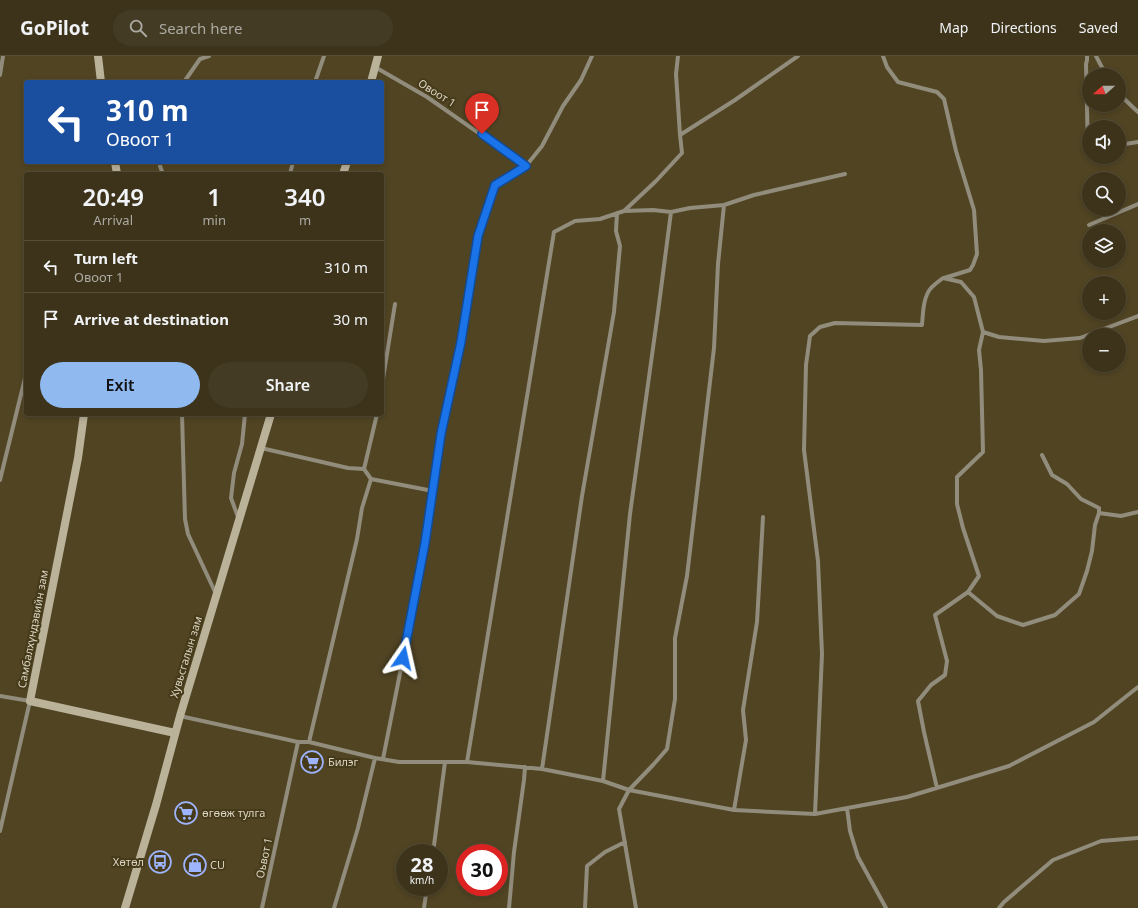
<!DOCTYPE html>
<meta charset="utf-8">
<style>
:root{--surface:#3c331a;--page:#433b23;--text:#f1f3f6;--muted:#acaaa2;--line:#554e39;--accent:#90b9f0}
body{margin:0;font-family:"Noto Sans",sans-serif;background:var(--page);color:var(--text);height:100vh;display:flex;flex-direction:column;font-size:15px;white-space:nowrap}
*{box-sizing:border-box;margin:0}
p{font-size:13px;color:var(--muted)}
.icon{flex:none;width:22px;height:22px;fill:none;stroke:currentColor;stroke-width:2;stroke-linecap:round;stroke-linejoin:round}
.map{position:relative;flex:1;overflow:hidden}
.sheet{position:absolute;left:24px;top:116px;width:360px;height:244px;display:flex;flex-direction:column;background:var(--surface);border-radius:4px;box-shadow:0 2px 6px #0003,0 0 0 1px var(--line)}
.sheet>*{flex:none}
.banner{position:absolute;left:24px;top:24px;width:360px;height:84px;border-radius:4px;box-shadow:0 2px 6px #0003,0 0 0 1px var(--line);background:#1a4fa0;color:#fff;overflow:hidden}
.needle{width:26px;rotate:249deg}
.controls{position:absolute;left:1082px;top:12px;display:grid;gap:8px}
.controls a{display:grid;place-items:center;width:44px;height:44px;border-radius:50%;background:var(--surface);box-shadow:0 2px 6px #0003,0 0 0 1px var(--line);font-size:20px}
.speed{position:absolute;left:396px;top:788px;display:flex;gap:8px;font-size:20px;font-weight:700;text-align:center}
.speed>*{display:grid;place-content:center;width:52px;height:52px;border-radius:50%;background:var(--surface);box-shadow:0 2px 6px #0003,0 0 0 1px var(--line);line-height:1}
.speed small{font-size:10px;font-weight:400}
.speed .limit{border:6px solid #d22;background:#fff;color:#111}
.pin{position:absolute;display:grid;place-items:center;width:34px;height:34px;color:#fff;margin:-41px -17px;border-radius:50% 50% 50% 0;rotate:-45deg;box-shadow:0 0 4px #0007}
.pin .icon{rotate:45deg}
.me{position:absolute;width:44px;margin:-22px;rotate:11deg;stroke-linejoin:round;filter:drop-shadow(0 0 3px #0008)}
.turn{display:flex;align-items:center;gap:14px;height:84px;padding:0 16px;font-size:18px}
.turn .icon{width:52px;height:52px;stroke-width:2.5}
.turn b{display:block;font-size:28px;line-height:34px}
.eta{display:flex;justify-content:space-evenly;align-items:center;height:68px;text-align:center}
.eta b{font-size:24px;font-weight:600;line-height:28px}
.button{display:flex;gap:8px;margin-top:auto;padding:8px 16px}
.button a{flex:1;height:46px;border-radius:24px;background:var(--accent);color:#111;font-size:16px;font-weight:600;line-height:46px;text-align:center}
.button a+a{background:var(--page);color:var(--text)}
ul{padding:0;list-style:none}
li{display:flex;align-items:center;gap:12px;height:52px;padding:0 16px;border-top:1px solid var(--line)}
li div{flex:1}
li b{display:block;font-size:15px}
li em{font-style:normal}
header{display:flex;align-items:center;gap:24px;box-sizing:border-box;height:56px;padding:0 20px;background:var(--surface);border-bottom:1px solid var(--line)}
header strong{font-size:19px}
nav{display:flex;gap:22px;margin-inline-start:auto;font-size:14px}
.search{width:280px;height:36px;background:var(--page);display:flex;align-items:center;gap:10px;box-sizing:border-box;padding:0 14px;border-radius:22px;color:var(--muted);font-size:15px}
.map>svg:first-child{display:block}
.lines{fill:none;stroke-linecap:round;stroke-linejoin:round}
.street{stroke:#918c7c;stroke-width:4}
.secondary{stroke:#bbb29a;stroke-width:8}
.route-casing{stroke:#114b97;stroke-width:10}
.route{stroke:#1a73e8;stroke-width:7}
.labels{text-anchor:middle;stroke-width:4;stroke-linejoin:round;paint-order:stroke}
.street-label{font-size:11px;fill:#dcd5c3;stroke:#453a19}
.poi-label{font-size:11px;fill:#dcd5c3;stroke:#453a19;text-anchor:start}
</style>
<header>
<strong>GoPilot</strong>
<div class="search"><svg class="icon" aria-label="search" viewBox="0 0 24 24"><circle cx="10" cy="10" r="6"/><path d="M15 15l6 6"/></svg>Search here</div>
<nav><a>Map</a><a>Directions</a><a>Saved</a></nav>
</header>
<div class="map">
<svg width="1138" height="852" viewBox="0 0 1138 852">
<rect width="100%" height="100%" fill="#504423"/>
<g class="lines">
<path class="street" d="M678,0L676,18L680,79
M883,0L887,11L898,26L937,36L944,43L956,95L974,154L977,198L973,209L970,214L944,222
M1087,0V4L1086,8L1088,97H1089
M1096,0L1106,19
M375,11L427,41L526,110
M0,19L3,0
M184,26L200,3L209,0
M315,26L324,0
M1119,38L1138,56
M1119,89L1138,86
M161,106L160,110L163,118
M290,118L293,106
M624,155L653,154L671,156L690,152L724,149L754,139L845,118
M1089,169L1138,148
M382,329L395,248
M182,358L185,463L188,478L216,538
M261,392L348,412L364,413
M1042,399L1052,419L1067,428L1081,443L1099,452V457
M371,423L433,435
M0,424L26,318
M238,461L231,442L234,417L242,388L245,358
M968,536L997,560L1023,569L1055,559L1079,538L1087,515L1092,495L1095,469L1099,457L1121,460L1138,456
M0,640L30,645L0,775
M180,660L298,686H309L375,702L399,706H467L542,713L603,725L629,734L734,754L815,758L907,741L1009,710L1094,666L1138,631
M309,686L357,483L362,452L371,423L364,413L377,358
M383,703L406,587L425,487L441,378L461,286L478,180L495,129L526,110L542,90L563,50L581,24L592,0
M467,706L554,176L575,165L600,163L624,155L656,125L682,97L680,79L735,44L798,0
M542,713L582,440L614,256L620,190L616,175L617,157
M603,725L630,458L658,256L671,156
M937,732L924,676L918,645L931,629L945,619L947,605L935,559L968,536L979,520L963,472L957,448V421L983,396L981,314L979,294L983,276
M847,752L850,775L858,801L886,852
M734,754L746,684L743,654L757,566L763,461
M815,758L822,598L818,505L804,394L806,309L810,280L820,271L835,267L922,269C923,258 923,241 931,232C935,228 939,225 943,222L961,226L974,241L983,276L999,281L1044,285L1080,282L1138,260
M433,797L445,706
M262,852L298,686
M334,852L358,772L375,702
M424,852L427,831
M509,852L514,796L524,724L525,711
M585,852L587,810L605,796L625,786
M636,852L619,753L629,734L653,709L667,693L675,643V582L687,520L714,292L718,208L724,149
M999,852L1004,846L1053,804L1101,785L1138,782"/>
<path class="secondary" d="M98,0L101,26
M371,26L378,0
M115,106L117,118
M343,118L347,106
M84,358L78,402L30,645L175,677
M125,852L156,749L180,660L271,358"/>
</g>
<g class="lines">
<g class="route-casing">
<path id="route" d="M403,602L425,487L441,378L461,286L478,180L495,129L526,110L482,78"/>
</g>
<use href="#route" class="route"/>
</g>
<defs>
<g id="supermarket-ring" transform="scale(1.15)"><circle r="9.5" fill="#453a19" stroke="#9eb4fd" stroke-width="1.5"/><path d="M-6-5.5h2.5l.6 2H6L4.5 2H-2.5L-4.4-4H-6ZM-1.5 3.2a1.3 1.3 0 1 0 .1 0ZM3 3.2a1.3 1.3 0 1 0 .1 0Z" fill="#9eb4fd"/></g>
<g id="bus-ring" transform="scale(1.15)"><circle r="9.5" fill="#453a19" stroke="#9eb4fd" stroke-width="1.5"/><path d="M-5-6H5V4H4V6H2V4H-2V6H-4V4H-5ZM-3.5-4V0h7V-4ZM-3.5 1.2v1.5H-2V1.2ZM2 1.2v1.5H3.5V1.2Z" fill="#9eb4fd"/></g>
<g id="shop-ring" transform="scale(1.15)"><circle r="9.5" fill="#453a19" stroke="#9eb4fd" stroke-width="1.5"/><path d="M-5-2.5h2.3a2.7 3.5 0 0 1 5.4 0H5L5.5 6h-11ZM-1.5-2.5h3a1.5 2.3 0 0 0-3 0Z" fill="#9eb4fd"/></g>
</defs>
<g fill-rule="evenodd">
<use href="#supermarket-ring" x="312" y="706"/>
<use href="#supermarket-ring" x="186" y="757"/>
<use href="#bus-ring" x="160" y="806"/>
<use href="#shop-ring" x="195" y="809"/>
</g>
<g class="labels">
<g class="street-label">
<text transform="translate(437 37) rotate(32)" y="4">Овоот 1</text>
<text transform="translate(33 573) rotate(-79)" y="4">Самбалхүндэвийн зам</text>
<text transform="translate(186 601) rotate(-73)" y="4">Хувьсгалын зам</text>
<text transform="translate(264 802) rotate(-78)" y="4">Оьвот 1</text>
</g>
<g class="poi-label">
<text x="328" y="710">Билэг</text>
<text x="202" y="761">өгөөж тулга</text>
<text x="144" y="810" text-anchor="end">Хөтөл</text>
<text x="210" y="813">CU</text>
</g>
</g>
</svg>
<div class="controls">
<a><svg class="needle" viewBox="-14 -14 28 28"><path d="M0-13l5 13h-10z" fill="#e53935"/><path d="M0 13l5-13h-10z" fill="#acaaa2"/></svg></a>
<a><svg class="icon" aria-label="sound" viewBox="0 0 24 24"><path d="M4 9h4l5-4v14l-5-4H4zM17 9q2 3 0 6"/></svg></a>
<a><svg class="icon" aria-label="search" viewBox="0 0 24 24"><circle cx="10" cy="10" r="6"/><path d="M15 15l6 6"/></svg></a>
<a><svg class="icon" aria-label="layers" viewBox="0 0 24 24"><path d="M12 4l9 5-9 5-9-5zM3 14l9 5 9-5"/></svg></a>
<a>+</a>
<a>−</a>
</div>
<div class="speed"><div>28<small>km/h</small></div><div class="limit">30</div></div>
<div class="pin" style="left:482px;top:78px;background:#d93025"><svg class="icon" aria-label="arrive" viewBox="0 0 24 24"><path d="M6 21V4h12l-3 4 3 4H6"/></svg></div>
<svg class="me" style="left:403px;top:602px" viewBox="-20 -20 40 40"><path d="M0-17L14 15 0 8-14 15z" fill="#1a73e8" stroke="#fff" stroke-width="4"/></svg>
<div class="banner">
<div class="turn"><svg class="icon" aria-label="left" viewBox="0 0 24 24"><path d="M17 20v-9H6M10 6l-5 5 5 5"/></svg><div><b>310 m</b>Овоот 1</div></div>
</div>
<section class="sheet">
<div class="eta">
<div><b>20:49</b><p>Arrival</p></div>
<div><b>1</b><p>min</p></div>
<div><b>340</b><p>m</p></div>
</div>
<ul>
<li><svg class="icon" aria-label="left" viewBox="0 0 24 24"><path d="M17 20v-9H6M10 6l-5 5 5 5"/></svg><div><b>Turn left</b><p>Овоот 1</p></div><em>310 m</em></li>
<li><svg class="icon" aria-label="arrive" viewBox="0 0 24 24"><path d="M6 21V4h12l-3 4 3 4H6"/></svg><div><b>Arrive at destination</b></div><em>30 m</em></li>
</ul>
<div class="button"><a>Exit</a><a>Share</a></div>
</section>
</div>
